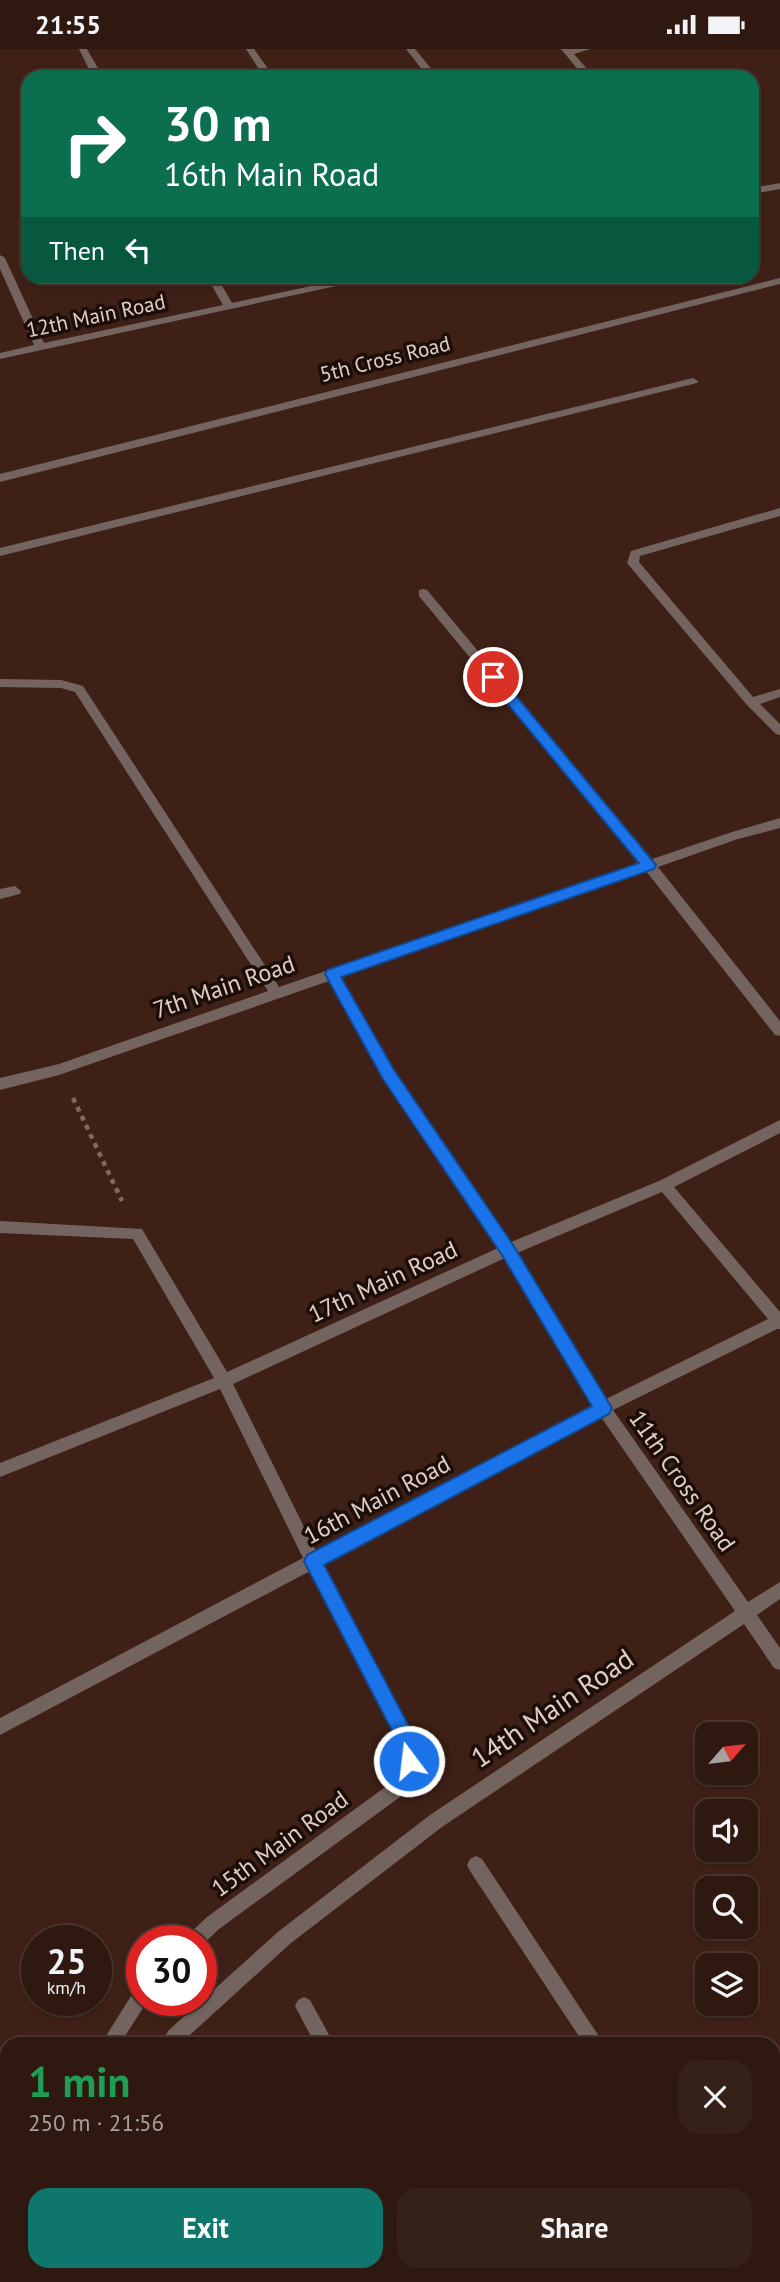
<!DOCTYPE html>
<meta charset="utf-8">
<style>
:root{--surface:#2e1810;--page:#362119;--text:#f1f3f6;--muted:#a7a09f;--line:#493730;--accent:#0f766e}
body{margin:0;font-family:"PT Sans",sans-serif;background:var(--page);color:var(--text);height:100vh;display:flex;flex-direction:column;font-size:26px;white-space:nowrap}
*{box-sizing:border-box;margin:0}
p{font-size:23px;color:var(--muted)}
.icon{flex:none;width:38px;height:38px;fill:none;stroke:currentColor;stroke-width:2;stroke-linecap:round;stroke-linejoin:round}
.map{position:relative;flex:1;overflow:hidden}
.sheet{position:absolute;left:0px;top:1988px;width:780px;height:245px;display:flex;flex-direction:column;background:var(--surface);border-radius:21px 21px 0 0;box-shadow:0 2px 5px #0004,0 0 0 2px var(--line)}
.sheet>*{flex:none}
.banner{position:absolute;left:21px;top:21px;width:738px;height:214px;border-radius:21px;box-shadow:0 2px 5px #0004,0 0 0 2px var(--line);background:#0b6e4f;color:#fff;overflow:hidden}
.needle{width:46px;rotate:62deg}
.fabs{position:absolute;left:695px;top:1673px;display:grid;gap:14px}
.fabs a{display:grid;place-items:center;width:63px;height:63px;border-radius:14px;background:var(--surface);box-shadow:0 2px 5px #0004,0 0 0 2px var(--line);font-size:35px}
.speed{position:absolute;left:21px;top:1876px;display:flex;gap:14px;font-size:35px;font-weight:700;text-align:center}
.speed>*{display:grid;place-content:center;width:91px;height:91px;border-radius:50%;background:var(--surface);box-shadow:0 2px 5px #0004,0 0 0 2px var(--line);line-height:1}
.speed small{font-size:18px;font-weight:400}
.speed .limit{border:10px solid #d22;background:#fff;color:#111}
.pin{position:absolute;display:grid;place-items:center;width:60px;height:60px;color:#fff;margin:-30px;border:4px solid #fff;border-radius:50%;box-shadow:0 2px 7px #0007}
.me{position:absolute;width:77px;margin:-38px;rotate:345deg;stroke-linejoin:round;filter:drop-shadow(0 0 5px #0008)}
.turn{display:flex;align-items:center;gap:24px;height:147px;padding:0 28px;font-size:32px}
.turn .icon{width:91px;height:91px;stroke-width:2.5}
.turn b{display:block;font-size:49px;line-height:60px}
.then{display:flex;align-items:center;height:66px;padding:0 28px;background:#0003;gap:14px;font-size:26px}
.round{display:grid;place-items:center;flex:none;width:74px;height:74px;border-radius:21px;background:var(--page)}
.summary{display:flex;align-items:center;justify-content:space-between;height:119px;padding:0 28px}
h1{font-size:42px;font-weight:700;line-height:52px;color:#1e9e55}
.action{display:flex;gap:14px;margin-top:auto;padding:14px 28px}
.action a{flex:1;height:80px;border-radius:21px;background:var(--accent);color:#fff;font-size:28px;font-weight:700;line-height:80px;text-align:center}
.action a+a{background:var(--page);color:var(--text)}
.status{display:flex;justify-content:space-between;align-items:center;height:49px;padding:0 35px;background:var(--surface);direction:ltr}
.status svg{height:19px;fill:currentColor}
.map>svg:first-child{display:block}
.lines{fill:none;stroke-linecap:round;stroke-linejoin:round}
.path{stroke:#836860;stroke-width:4.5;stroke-dasharray:5 5;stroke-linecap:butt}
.minor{fill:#74645f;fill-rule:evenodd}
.route{fill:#1a73e8;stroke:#114b97;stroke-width:2}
.labels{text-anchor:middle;stroke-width:7;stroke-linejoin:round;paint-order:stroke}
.far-street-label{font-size:21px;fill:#e1ccc6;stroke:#1b0e09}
.street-label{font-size:24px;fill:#e1ccc6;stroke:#1b0e09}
.near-street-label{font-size:28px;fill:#e1ccc6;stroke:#1b0e09}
</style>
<div class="status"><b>21:55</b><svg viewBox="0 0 49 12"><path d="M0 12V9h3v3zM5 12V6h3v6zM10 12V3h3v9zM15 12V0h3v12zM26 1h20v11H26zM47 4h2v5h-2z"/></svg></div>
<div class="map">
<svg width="780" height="2233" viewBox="0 0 780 2233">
<rect width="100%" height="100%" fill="#3e2016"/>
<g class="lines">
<path class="path" d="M73,1049L122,1152"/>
<path class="minor" d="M79,0H87L103,28H93Z
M246,0H254L274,28H264Z
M406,0H415L438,28H428Z
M561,0H590L574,5L594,28H584Z
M780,134V140L752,145V139Z
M0,206L5,209L44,294L223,256L207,228H217L232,254L353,228H369L364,231L0,310V304L34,296L0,220Z
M780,229V235L0,433V425Z
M693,329L698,332L697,334L0,507V499Z
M780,459V467L640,507L639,513L753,648L780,640V648L760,655L780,675V686L776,685L747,656L627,514L631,502Z
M423,540L427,541L652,810L732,783L780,769V779L738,790L658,818L780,972V987L775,986L646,822L340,928L393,1021L511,1193L659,1132L780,1071V1084L674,1138L780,1263V1280H777L613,1361L748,1553L780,1533V1550L757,1566L780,1599V1621L774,1619L744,1575L442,1778L291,1894L180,1995H160L169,1981L279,1882L430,1766L735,1562L601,1368L323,1515L411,1681L417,1712L400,1748L219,1880L201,1897V1892H185L188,1886L207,1868L388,1736L401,1711L397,1689L310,1522L0,1686V1669L303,1509L220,1340L0,1428V1414L214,1329L133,1190L0,1184V1172L142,1180L227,1323L498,1199L383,1029L329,932L59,1026L0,1041V1029L59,1015L268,942L75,643L61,639L0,638V630L61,631L83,637L279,938L640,814L419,547V541ZM662,1143L768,1270L606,1350L517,1204ZM505,1209L593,1356L316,1502L233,1335Z
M15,837L21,842L20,845L0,850V840Z
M476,1807L482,1810L604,1995H584L470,1822L467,1816L470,1810Z
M142,1936V1951H148L120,1995H101L136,1939Z
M304,1948L310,1951L334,1995H315L295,1957L298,1951Z
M780,2063V2084L774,2086V2066Z
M774,2122L780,2124V2150L774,2148Z
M7,2128V2149L0,2152V2131Z
M67,2226H87L86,2233H66Z
M125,2226H145L148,2233H128Z
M443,2226H464L467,2233H446Z
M545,2226H571L567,2233H541Z"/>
</g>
<path class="route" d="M493,623L498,625L656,816L654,820L341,928L394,1021L513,1196L612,1359L609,1365L324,1516L414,1687L419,1712L416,1718L409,1721L403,1718L396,1689L307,1518L304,1512L307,1506L592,1357L502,1206L383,1030L325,925L327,921L639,814L488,631L486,628Z"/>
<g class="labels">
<g class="far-street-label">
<text transform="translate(96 267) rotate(-12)" y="7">12th Main Road</text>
<text transform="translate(385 310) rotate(-14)" y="7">5th Cross Road</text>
</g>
<g class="street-label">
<text transform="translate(224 938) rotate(-19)" y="8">7th Main Road</text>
<text transform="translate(383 1233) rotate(-25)" y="8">17th Main Road</text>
<text transform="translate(682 1432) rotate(55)" y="8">11th Cross Road</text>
<text transform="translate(377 1451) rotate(-28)" y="8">16th Main Road</text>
<text transform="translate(280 1795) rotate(-36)" y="8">15th Main Road</text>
</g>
<g class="near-street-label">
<text transform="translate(552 1659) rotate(-34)" y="10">14th Main Road</text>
</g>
</g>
</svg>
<div class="fabs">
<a><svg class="needle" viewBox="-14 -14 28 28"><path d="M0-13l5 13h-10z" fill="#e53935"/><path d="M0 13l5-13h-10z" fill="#a7a09f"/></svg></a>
<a><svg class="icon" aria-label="sound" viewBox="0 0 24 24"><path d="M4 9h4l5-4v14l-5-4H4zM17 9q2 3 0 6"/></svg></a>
<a><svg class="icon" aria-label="search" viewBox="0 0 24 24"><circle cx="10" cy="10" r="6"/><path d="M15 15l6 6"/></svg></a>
<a><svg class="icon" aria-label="layers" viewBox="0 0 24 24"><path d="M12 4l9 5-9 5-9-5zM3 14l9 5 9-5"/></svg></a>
</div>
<div class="speed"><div>25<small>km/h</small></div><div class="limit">30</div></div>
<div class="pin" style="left:493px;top:628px;background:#d93025"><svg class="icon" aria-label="arrive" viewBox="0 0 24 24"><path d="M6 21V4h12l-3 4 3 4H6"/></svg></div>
<svg class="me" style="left:409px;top:1712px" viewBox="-20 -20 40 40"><circle r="17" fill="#1a73e8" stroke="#fff" stroke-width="3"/><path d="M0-11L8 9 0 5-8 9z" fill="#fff"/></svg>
<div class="banner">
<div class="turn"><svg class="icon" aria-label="right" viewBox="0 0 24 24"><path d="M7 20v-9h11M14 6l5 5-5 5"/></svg><div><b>30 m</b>16th Main Road</div></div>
<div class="then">Then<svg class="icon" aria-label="left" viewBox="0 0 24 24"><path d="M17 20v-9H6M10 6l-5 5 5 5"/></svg></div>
</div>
<section class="sheet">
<div class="summary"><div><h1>1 min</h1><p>250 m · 21:56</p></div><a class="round"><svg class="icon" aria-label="close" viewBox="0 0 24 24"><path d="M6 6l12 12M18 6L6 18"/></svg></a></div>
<div class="action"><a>Exit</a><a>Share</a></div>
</section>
</div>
